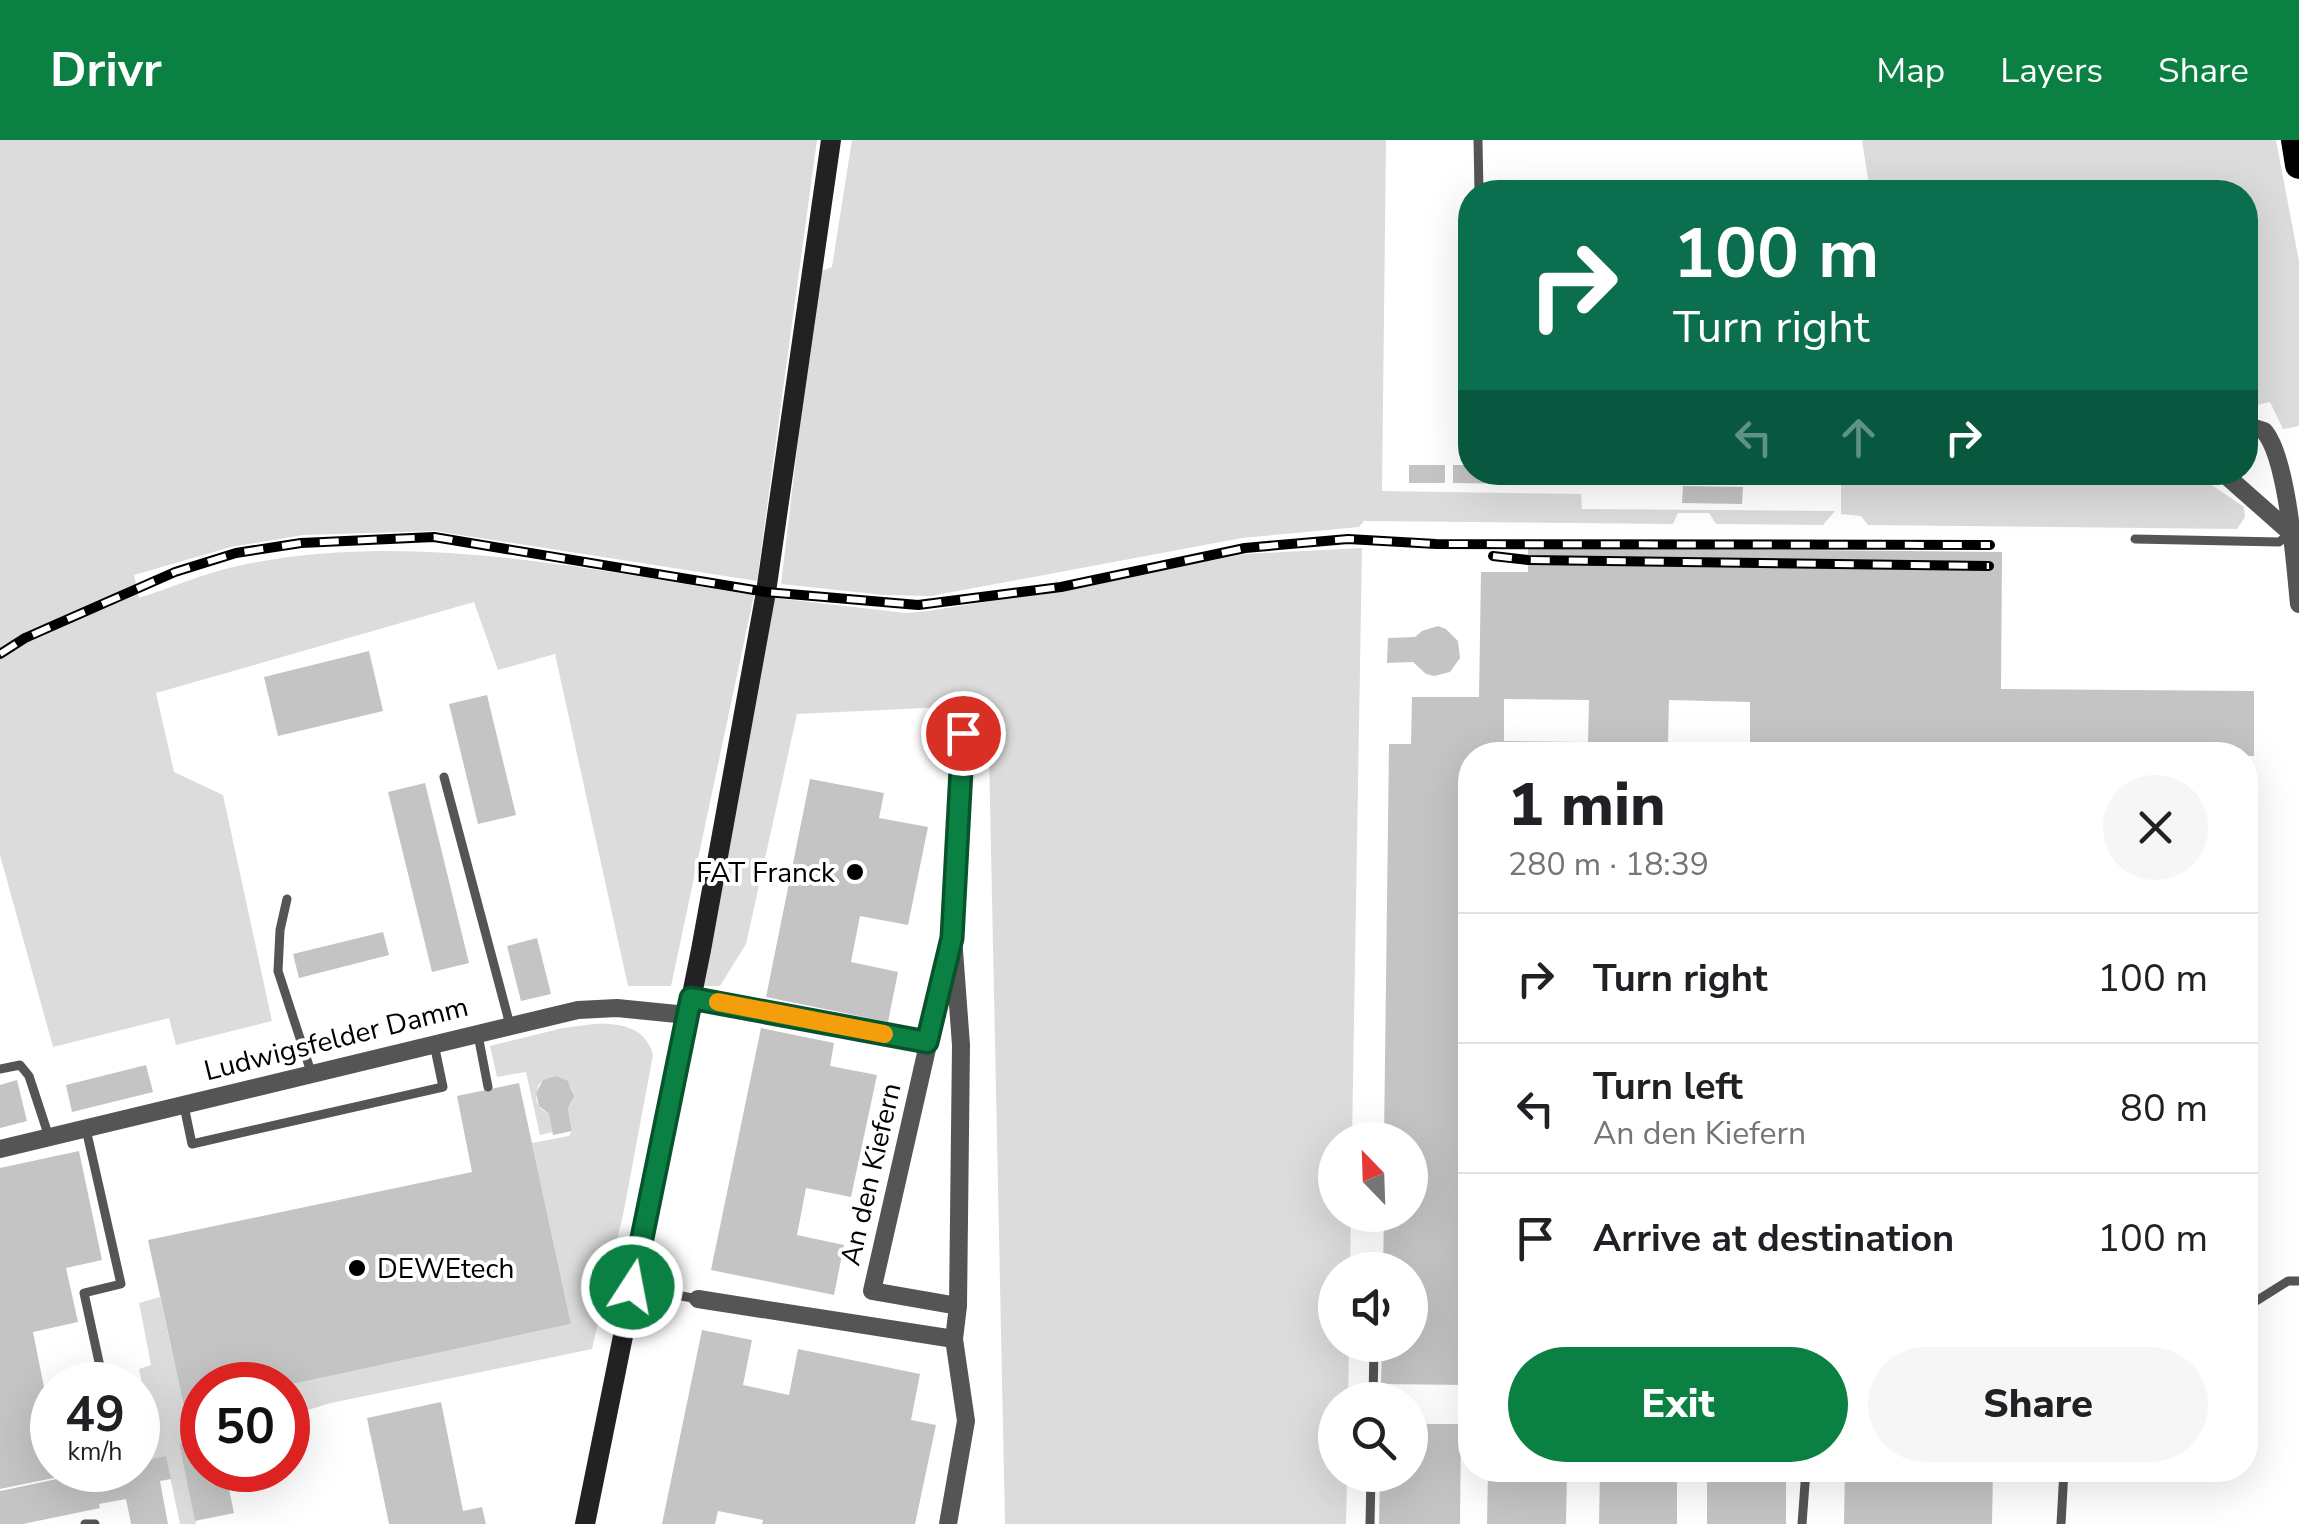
<!DOCTYPE html>
<meta charset="utf-8">
<style>
:root{--surface:#fff;--page:#f6f6f6;--text:#202124;--muted:#757577;--line:#e0e0e0;--accent:#0b8043}
body{margin:0;font-family:"Nunito Sans",sans-serif;background:var(--page);color:var(--text);height:100vh;display:flex;flex-direction:column;font-size:38px;white-space:nowrap}
*{box-sizing:border-box;margin:0}
p{font-size:32px;color:var(--muted)}
.icon{flex:none;width:55px;height:55px;fill:none;stroke:currentColor;stroke-width:2;stroke-linecap:round;stroke-linejoin:round}
.map{position:relative;flex:1;overflow:hidden}
.drawer{position:absolute;left:1458px;top:602px;width:800px;height:740px;display:flex;flex-direction:column;background:var(--surface);border-radius:40px;box-shadow:0 10px 40px #0002}
.drawer>*{flex:none}
.banner{position:absolute;left:1458px;top:40px;width:800px;height:305px;border-radius:40px;box-shadow:0 10px 40px #0002;background:#0b6e4f;color:#fff;overflow:hidden}
.needle{width:65px;rotate:337deg}
.controls{position:absolute;left:1318px;top:982px;display:grid;gap:20px}
.controls a{display:grid;place-items:center;width:110px;height:110px;border-radius:50%;background:var(--surface);box-shadow:0 10px 40px #0002;font-size:50px}
.speed{position:absolute;left:30px;top:1222px;display:flex;gap:20px;font-size:50px;font-weight:700;text-align:center}
.speed>*{display:grid;place-content:center;width:130px;height:130px;border-radius:50%;background:var(--surface);box-shadow:0 10px 40px #0002;line-height:1}
.speed small{font-size:25px;font-weight:400}
.speed .limit{border:15px solid #d22;background:#fff;color:#111}
.pin{position:absolute;display:grid;place-items:center;width:85px;height:85px;color:#fff;margin:-42px;border:5px solid #fff;border-radius:50%;box-shadow:0 2px 10px #0007}
.me{position:absolute;width:110px;margin:-55px;rotate:11deg;stroke-linejoin:round;filter:drop-shadow(0 0 8px #0008)}
.turn{display:flex;align-items:center;gap:35px;height:210px;padding:0 50px;font-size:45px}
.turn .icon{width:130px;height:130px;stroke-width:2.5}
.turn b{display:block;font-size:70px;line-height:85px}
.lanes{display:flex;align-items:center;height:95px;padding:0 50px;background:#0003;justify-content:center;gap:50px;direction:ltr}
.lanes .off{opacity:.35}
.round{display:grid;place-items:center;flex:none;width:105px;height:105px;border-radius:52px;background:var(--page)}
.head{display:flex;align-items:center;justify-content:space-between;height:170px;padding:0 50px}
h1{font-size:60px;font-weight:800;line-height:75px}
.button{display:flex;gap:20px;margin-top:auto;padding:20px 50px}
.button a{flex:1;height:115px;border-radius:60px;background:var(--accent);color:#fff;font-size:40px;font-weight:800;line-height:115px;text-align:center}
.button a+a{background:var(--page);color:var(--text)}
ul{padding:0;list-style:none}
li{display:flex;align-items:center;gap:30px;height:130px;padding:0 50px;border-top:2px solid var(--line)}
li div{flex:1}
li b{display:block;font-size:38px}
li em{font-style:normal}
header{display:flex;align-items:center;gap:60px;box-sizing:border-box;height:140px;padding:0 50px;background:var(--accent);color:#fff}
header strong{font-size:48px}
nav{display:flex;gap:55px;margin-inline-start:auto;font-size:35px}
.map>svg:first-child{display:block}
.green{fill:#dcdcdc}
.building{fill:#c4c4c4;fill-rule:evenodd}
.lines{fill:none;stroke-linecap:round;stroke-linejoin:round}
.service{stroke:#555;stroke-width:9}
.minor{stroke:#555;stroke-width:18}
.secondary{stroke:#222;stroke-width:20}
.trunk{stroke:#000;stroke-width:28}
.rail-casing{stroke:#000;stroke-width:10}
.rail{stroke:#fff;stroke-width:6;stroke-dasharray:19;stroke-linecap:butt}
.route-casing{stroke:#07532c;stroke-width:25}
.route{stroke:#0b8043;stroke-width:18}
.slow{stroke:#f59e0b;stroke-width:18}
.poi-dot{fill:#000;stroke:#fff;stroke-width:4}
.labels{text-anchor:middle;stroke-width:8;stroke-linejoin:round;paint-order:stroke}
.poi-label{font-size:28px;fill:#000;stroke:#fff;text-anchor:end}
.street-label{font-size:28px;fill:#000;stroke:#fff}
</style>
<header>
<strong>Drivr</strong>
<nav><a>Map</a><a>Layers</a><a>Share</a></nav>
</header>
<div class="map">
<svg width="2299" height="1384" viewBox="0 0 2299 1384">
<rect width="100%" height="100%" fill="#fff"/>
<path class="green" d="M0,0H817L757,441L435,391L303,395L231,407L134,435L139,458C170,448 202,434 233,427C406,388 583,429 754,455L671,846H628L555,514L498,530L474,462L156,553L174,632L223,655L272,881L176,905L169,878L53,907L0,715Z
M852,0H1386L1382,351L1581,354L1582,369L1835,371L1823,385L1716,384L1709,373H1678L1673,384L1364,381L1359,387L1242,398L931,456L884,455L781,444L806,234L822,131L832,127Z
M1862,0H2276L2299,121V286L2283,289L2270,262L2245,268V52H1870Z
M1865,332L2194,333L2244,367L2245,377L2237,389L1868,385L1861,376L1841,374V333Z
M1362,408L1352,1000H1335V1075H1351L1350,1130H1335V1205H1349L1348,1260H1335V1335H1347L1346,1384H1005L988,565L797,574L746,804L720,846H702L775,458L906,473L928,471L1060,450L1245,414Z
M594,884C620,883 646,887 653,915L624,1070L592,1209L331,1263L288,1276V1245L571,1184L532,1003L569,996L572,990L568,969C583,946 560,928 539,944C534,957 535,967 549,974L553,992L540,995L526,932L497,937L490,906L563,888Z
M160,1157L184,1267L202,1263V1299L179,1305L196,1384H180L166,1317L138,1322V1289L151,1284L139,1229L151,1225L139,1163Z"/>
<path class="building" d="M1409,325H1445V343H1409Z
M1453,325H1470V332H1518V344L1453,343Z
M1683,346L1743,347L1742,364L1682,363Z
M1528,407L2002,412L2001,549L2254,551V616L1470,615V1245L1381,1244L1382,1205H1410V1130H1383L1384,1075H1410V1000H1384L1389,604H1411L1412,557H1479L1481,432H1528ZM1504,559L1589,560L1588,602L1504,601ZM1669,560L1750,562V604L1668,603Z
M1438,486L1446,489L1458,501L1460,518L1450,532L1434,536L1426,534L1413,522L1387,523L1388,498L1415,497L1422,491Z
M369,511L383,571L278,596L264,537Z
M487,555L516,675L478,684L449,564Z
M810,639L884,653L879,678L928,687L908,785L860,776L851,822L898,832L888,882L766,857Z
M425,643L469,823L432,832L388,652Z
M383,792L389,815L299,838L293,814Z
M537,798L551,854L521,861L507,806Z
M761,888L834,903L830,926L877,935L851,1057L806,1048L797,1095L844,1105L834,1155L711,1130Z
M146,925L153,952L72,972L66,945Z
M556,936L568,941L574,956L568,969L572,991L553,995L549,974L539,966L536,953L543,940Z
M17,940L27,981L0,988V945Z
M519,943L571,1184L288,1245H202V1263L184,1267L148,1100L472,1032L457,956Z
M79,1011L102,1120L66,1128L78,1182L33,1192L52,1287V1330H62L63,1336L0,1349V1028Z
M702,1190L752,1200L743,1245L789,1255L798,1209L920,1234L911,1280L936,1285L915,1384H762L763,1380L718,1371L715,1384H662Z
M441,1262L463,1371L482,1367L486,1384H389L367,1278Z
M1410,1284H1461L1460,1384H1379L1380,1335H1410Z
M202,1299V1330H225L234,1373L195,1381L179,1304Z
M166,1316L171,1339L160,1341L168,1384H131L126,1359L99,1364L100,1368L23,1384H0V1351L100,1330H138V1322Z
M1488,1330H1567L1566,1384H1487Z
M1600,1330H1677V1384H1599Z
M1707,1330H1786V1384H1707Z
M1845,1330H1993L1992,1384H1844Z"/>
<g class="lines">
<path class="service" d="M1478,0L1479,52
M2135,399L2279,402L2291,393
M444,637L510,885
M287,759L280,790L278,831L311,932
M691,858L927,902
M478,895L488,947
M0,929L20,925L29,936L49,997
M184,966L192,1004L443,947L434,904
M86,989L121,1144L84,1153L104,1245
M632,1147L698,1159
M2245,1168L2288,1141H2299
M1373,1260L1374,1205
M85,1384H95
M1370,1384L1371,1335
M1802,1384L1806,1330
M2061,1384L2064,1330"/>
<path class="minor" d="M2245,285L2264,291C2288,318 2295,426 2299,464
M2222,332L2291,393
M949,812L872,1151L958,1166
M0,1009L578,870L617,868L687,875
M698,1159L954,1199
M948,1384L966,1281L954,1199L958,1166L961,905L953,797L963,593"/>
<path class="secondary" d="M585,1384L701,810L766,452L831,0"/>
<path class="trunk" d="M2295,0L2299,25"/>
<g class="rail-casing">
<path id="rail" d="M1493,416L1528,420L1989,426
M0,514L25,498L175,432L236,413L301,403L434,397L766,452L918,465L1061,447L1245,408L1348,399L1436,404L1990,405"/>
</g>
<use href="#rail" class="rail"/>
</g>
<g class="lines">
<g class="route-casing">
<path id="route" d="M632,1147L691,858L927,902L952,798L963,593"/>
</g>
<use href="#route" class="route"/>
<path class="slow" d="M718,862L884,894"/>
</g>
<g class="poi-dot">
<circle cx="855" cy="732" r="10"/>
<circle cx="357" cy="1128" r="10"/>
</g>
<g class="labels">
<g class="poi-label">
<text x="835" y="742">FAT Franck</text>
<text x="377" y="1138" text-anchor="start">DEWEtech</text>
</g>
<g class="street-label">
<text transform="translate(336 898) rotate(-14)" y="10">Ludwigsfelder Damm</text>
<text transform="translate(870 1034) rotate(-77)" y="10">An den Kiefern</text>
</g>
</g>
</svg>
<div class="controls">
<a><svg class="needle" viewBox="-14 -14 28 28"><path d="M0-13l5 13h-10z" fill="#e53935"/><path d="M0 13l5-13h-10z" fill="#757577"/></svg></a>
<a><svg class="icon" aria-label="sound" viewBox="0 0 24 24"><path d="M4 9h4l5-4v14l-5-4H4zM17 9q2 3 0 6"/></svg></a>
<a><svg class="icon" aria-label="search" viewBox="0 0 24 24"><circle cx="10" cy="10" r="6"/><path d="M15 15l6 6"/></svg></a>
</div>
<div class="speed"><div>49<small>km/h</small></div><div class="limit">50</div></div>
<div class="pin" style="left:963px;top:593px;background:#d93025"><svg class="icon" aria-label="arrive" viewBox="0 0 24 24"><path d="M6 21V4h12l-3 4 3 4H6"/></svg></div>
<svg class="me" style="left:632px;top:1147px" viewBox="-20 -20 40 40"><circle r="17" fill="#0b8043" stroke="#fff" stroke-width="3"/><path d="M0-11L8 9 0 5-8 9z" fill="#fff"/></svg>
<div class="banner">
<div class="turn"><svg class="icon" aria-label="right" viewBox="0 0 24 24"><path d="M7 20v-9h11M14 6l5 5-5 5"/></svg><div><b>100 m</b>Turn right</div></div>
<div class="lanes"><svg class="icon off" aria-label="left" viewBox="0 0 24 24"><path d="M17 20v-9H6M10 6l-5 5 5 5"/></svg><svg class="icon off" aria-label="ahead" viewBox="0 0 24 24"><path d="M12 20V5M6 11l6-6 6 6"/></svg><svg class="icon" aria-label="right" viewBox="0 0 24 24"><path d="M7 20v-9h11M14 6l5 5-5 5"/></svg></div>
</div>
<section class="drawer">
<div class="head"><div><h1>1 min</h1><p>280 m · 18:39</p></div><a class="round"><svg class="icon" aria-label="close" viewBox="0 0 24 24"><path d="M6 6l12 12M18 6L6 18"/></svg></a></div>
<ul>
<li><svg class="icon" aria-label="right" viewBox="0 0 24 24"><path d="M7 20v-9h11M14 6l5 5-5 5"/></svg><div><b>Turn right</b></div><em>100 m</em></li>
<li><svg class="icon" aria-label="left" viewBox="0 0 24 24"><path d="M17 20v-9H6M10 6l-5 5 5 5"/></svg><div><b>Turn left</b><p>An den Kiefern</p></div><em>80 m</em></li>
<li><svg class="icon" aria-label="arrive" viewBox="0 0 24 24"><path d="M6 21V4h12l-3 4 3 4H6"/></svg><div><b>Arrive at destination</b></div><em>100 m</em></li>
</ul>
<div class="button"><a>Exit</a><a>Share</a></div>
</section>
</div>
